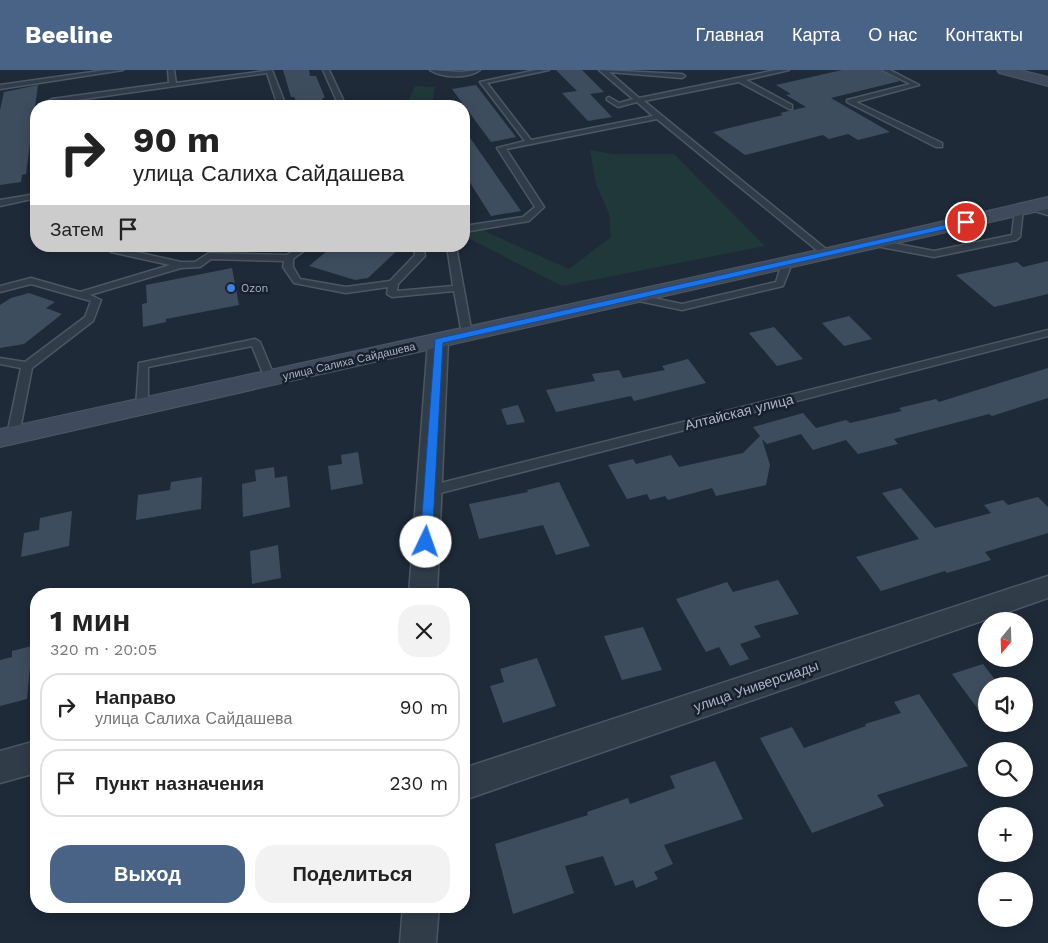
<!DOCTYPE html>
<html lang="ru">
<meta charset="utf-8">
<style>
:root{--surface:#fff;--page:#f2f2f2;--text:#222;--muted:#767676;--line:#e0e0e0;--accent:#486385}
body{margin:0;font-family:"Work Sans",sans-serif;background:var(--page);color:var(--text);height:100vh;display:flex;flex-direction:column;font-size:19px;white-space:nowrap}
*{box-sizing:border-box;margin:0}
p{font-size:16px;color:var(--muted)}
.icon{flex:none;width:28px;height:28px;fill:none;stroke:currentColor;stroke-width:2;stroke-linecap:round;stroke-linejoin:round}
.map{position:relative;flex:1;overflow:hidden}
.sheet{position:absolute;left:30px;top:518px;width:440px;height:325px;display:flex;flex-direction:column;background:var(--surface);border-radius:20px;box-shadow:0 2px 12px #0003}
.sheet>*{flex:none}
.banner{position:absolute;left:30px;top:30px;width:440px;height:152px;border-radius:20px;box-shadow:0 2px 12px #0003;background:#fff;color:var(--text);overflow:hidden}
.needle{width:32px;rotate:199deg}
.tools{position:absolute;left:978px;top:542px;display:grid;gap:10px}
.tools a{display:grid;place-items:center;width:55px;height:55px;border-radius:50%;background:var(--surface);box-shadow:0 2px 12px #0003;font-size:25px}
.pin{position:absolute;display:grid;place-items:center;width:42px;height:42px;color:#fff;margin:-21px;border:2px solid #fff;border-radius:50%;box-shadow:0 1px 5px #0007}
.me{position:absolute;width:55px;margin:-28px;rotate:3deg;stroke-linejoin:round;filter:drop-shadow(0 0 4px #0008)}
.turn{display:flex;align-items:center;gap:18px;height:105px;padding:0 20px;font-size:22px}
.turn .icon{width:65px;height:65px;stroke-width:2.5}
.turn b{display:block;font-size:35px;line-height:42px}
.then{display:flex;align-items:center;height:48px;padding:0 20px;background:#0003;gap:10px;font-size:19px}
.round{display:grid;place-items:center;flex:none;width:52px;height:52px;border-radius:20px;background:var(--page)}
.headline{display:flex;align-items:center;justify-content:space-between;height:85px;padding:0 20px}
h1{font-size:30px;font-weight:700;line-height:38px}
.primary-button{display:flex;gap:10px;margin-top:auto;padding:10px 20px}
.primary-button a{flex:1;height:58px;border-radius:20px;background:var(--accent);color:#fff;font-size:20px;font-weight:700;line-height:58px;text-align:center}
.primary-button a+a{background:var(--page);color:var(--text)}
ul{padding:0;list-style:none}
li{display:flex;align-items:center;gap:15px;height:68px;margin:0 10px 8px;padding:0 10px;border:2px solid var(--line);border-radius:20px}
li div{flex:1}
li b{display:block;font-size:19px}
li em{font-style:normal}
header{display:flex;align-items:center;gap:30px;box-sizing:border-box;height:70px;padding:0 25px;background:var(--accent);color:#fff}
header strong{font-size:24px}
nav{display:flex;gap:28px;margin-inline-start:auto;font-size:18px}
.map>svg:first-child{display:block}
.green{fill:#203839}
.building{fill:#3e4d5e}
.lines{fill:none;stroke-linecap:round;stroke-linejoin:round}
.lane-casing{stroke:#4c5764;stroke-width:3}
.street-casing{stroke:#4c5764;stroke-width:3}
.secondary-casing{stroke:#4c5764;stroke-width:2}
.lane{fill:#313c49;fill-rule:evenodd}
.street{fill:#313c49;fill-rule:evenodd}
.secondary{fill:#3f4b5c;fill-rule:evenodd}
.route{fill:#1a73e8;stroke:#114b97}
.shop-dot{fill:#3f7fe0;stroke:#17212d;stroke-width:2}
.labels{text-anchor:middle;stroke-width:5;stroke-linejoin:round;paint-order:stroke}
.far-poi-label{font-size:11px;fill:#abb7c6;stroke:#17212d;text-anchor:start}
.far-street-label{font-size:11px;fill:#abb7c6;stroke:#17212d}
.street-label{font-size:14px;fill:#abb7c6;stroke:#17212d}
</style>
<header>
<strong>Beeline</strong>
<nav><a>Главная</a><a>Карта</a><a>О нас</a><a>Контакты</a></nav>
</header>
<div class="map">
<svg width="1048" height="873" viewBox="0 0 1048 873">
<rect width="100%" height="100%" fill="#1e2a38"/>
<path class="green" d="M415,16L435,17L432,36H406Z
M590,80L613,84H674L765,176L562,216L464,166V152L569,199L611,167L609,144L596,114Z"/>
<path class="building" d="M283,0H309L310,6H316L325,28H322L326,36H298L294,27H291Z
M556,0H582L604,22L590,24L612,47L588,51L562,23L577,21Z
M842,0H880L900,11L831,28L890,62L858,70L848,64L829,69L823,65L745,85L713,62L783,45L780,43L806,37L786,25L791,24L776,15Z
M38,15L26,104L22,105L21,112L0,115V40L4,22Z
M476,15L516,67L491,72L452,19Z
M464,59L521,141L491,146L464,103Z
M333,176H402L368,208L355,210L309,196Z
M1048,191V224L994,237L956,205L1017,192L1023,197Z
M232,198L239,235L166,249V252L143,257L142,234L147,233L146,215Z
M29,223L55,232L46,238L62,244L24,274L0,278V235L11,228Z
M849,246L872,269L844,276L822,253Z
M774,257L803,289L777,296L749,263Z
M688,289L706,313L634,331L631,326L556,342L546,320L595,311L592,304L619,300L623,308L665,300L662,296Z
M1048,298V328L992,346L989,344L894,369L898,374L858,384L846,370L813,380L801,364L767,374L762,369L770,395L766,415L716,426L712,418L668,430L665,426L650,430L647,424L627,429L608,395L633,389L636,394L671,385L679,397L743,383L760,366L753,357L803,343L816,358L846,350L850,353L902,341L899,338L936,329L939,332Z
M518,335L525,352L507,355L501,339Z
M358,382L363,414L331,420L328,396L342,394L341,385Z
M274,397L275,408L287,406L290,437L243,447L242,414L256,411L255,400Z
M202,407L201,439L136,450L138,425L170,420L171,412Z
M559,412L590,476L556,485L543,455L479,469L469,434L528,422L527,420Z
M901,418L935,458L991,443L984,435L1003,430L1008,435L1038,427L1048,437V463L985,482L991,490L947,503L945,501L881,521L856,487L919,469L882,423Z
M72,441L69,476L21,487L24,463L39,460L40,448Z
M278,475L281,508L252,514L250,481Z
M778,510L799,544L754,556L761,567L740,574L749,589L730,596L719,577L706,582L676,529L727,512L733,522Z
M643,557L662,600L622,610L604,566Z
M32,576L27,629L0,636V590L12,587V581Z
M537,588L556,636L503,653L490,616L504,612L500,599Z
M983,594L1000,616H986V650L952,604Z
M919,624L968,696L877,725L884,736L812,763L760,668L792,657L804,678L866,656L865,654L901,643L894,632Z
M715,691L743,749L664,775L673,794L654,802L658,809L636,818L633,810L615,816L603,786L565,796L574,823L513,844L495,774L588,745L587,742L628,728L630,734L675,718L670,706Z"/>
<g class="lines">
<g class="lane-casing">
<path id="lane" d="M106,0H123L0,19V15Z
M168,0H174L176,13L272,0L286,36H278L267,3L56,33L55,36H48V31L52,29L169,13Z
M323,0H329L346,36H339Z
M430,0L460,2L480,0C468,9 442,8 430,0Z
M536,0H549L487,13L531,70L653,46L637,32L618,37L607,30V28L609,27L619,33L633,29L599,0L682,4L685,6L682,8L609,2L639,28L776,0H789L746,10L792,35V39H789L739,12L644,31L832,184L827,187L824,186L657,49L506,79L544,137L529,151L464,162V156L523,147L535,137L497,78L525,71L480,12Z
M882,0H890L919,15L856,32L942,73V77H936L847,32V30L910,14Z
M36,124V128L0,136V130Z
M1031,134L1048,139V145L1028,139V135Z
M1019,136L1023,139L1020,167L1016,170L934,187L876,176L872,173L876,170L934,181L1012,165L1015,139Z
M109,176H118V178L181,192H195L209,183L287,185L300,176H310L293,189V197L300,209L346,217L390,211L415,185L414,176H423L425,186L398,214L397,221L453,216L447,176H456L472,264L467,267L462,264L454,221L392,227L387,224L388,217L346,223L294,213L283,197L284,191L211,189L200,197L181,198L90,225L101,230L93,251L32,298L19,365L17,368H9L7,365L21,298L0,294V288L25,292L85,247L91,231L31,214L0,222V216L31,208L80,222L170,195L111,182Z
M787,190L792,193L783,216L682,240L634,230L629,227L634,224L682,234L776,212L782,193Z
M1048,260V266L429,426L425,424L423,421L425,418L429,416Z
M255,269L260,272L275,308L274,311H266L252,276L148,297V337L142,341L136,337L139,293Z"/>
</g>
<g class="street-casing">
<path id="street" d="M438,264L445,266L448,271L437,524H409L428,271L431,266Z
M1048,506V528L464,730V698Z
M36,671V703L0,713V681Z
M403,836H439L436,873H400Z"/>
</g>
<g class="secondary-casing">
<path id="secondary" d="M997,0H1020L1048,7V16L999,3Z
M1048,127V139L0,377V359L827,178Z"/>
</g>
<use href="#lane" class="lane"/>
<use href="#street" class="street"/>
<use href="#secondary" class="secondary"/>
</g>
<path class="route" d="M966,150H969V154L443,273L432,472L430,475H422L420,472L435,269Z"/>
<circle class="shop-dot" cx="231" cy="218" r="5"/>
<g class="labels">
<g class="far-poi-label">
<text x="241" y="222">Ozon</text>
</g>
<g class="far-street-label">
<text transform="translate(349 291) rotate(-13)" y="4">улица Салиха Сайдашева</text>
</g>
<g class="street-label">
<text transform="translate(739 342) rotate(-14)" y="5">Алтайская улица</text>
<text transform="translate(756 616) rotate(-19)" y="5">улица Универсиады</text>
</g>
</g>
</svg>
<div class="tools">
<a><svg class="needle" viewBox="-14 -14 28 28"><path d="M0-13l5 13h-10z" fill="#e53935"/><path d="M0 13l5-13h-10z" fill="#767676"/></svg></a>
<a><svg class="icon" aria-label="sound" viewBox="0 0 24 24"><path d="M4 9h4l5-4v14l-5-4H4zM17 9q2 3 0 6"/></svg></a>
<a><svg class="icon" aria-label="search" viewBox="0 0 24 24"><circle cx="10" cy="10" r="6"/><path d="M15 15l6 6"/></svg></a>
<a>+</a>
<a>−</a>
</div>
<div class="pin" style="left:966px;top:152px;background:#d93025"><svg class="icon" aria-label="arrive" viewBox="0 0 24 24"><path d="M6 21V4h12l-3 4 3 4H6"/></svg></div>
<svg class="me" style="left:426px;top:472px" viewBox="-20 -20 40 40"><circle r="19" fill="#fff"/><path d="M0-13L10 11 0 6-10 11z" fill="#1a73e8"/></svg>
<div class="banner">
<div class="turn"><svg class="icon" aria-label="right" viewBox="0 0 24 24"><path d="M7 20v-9h11M14 6l5 5-5 5"/></svg><div><b>90 m</b>улица Салиха Сайдашева</div></div>
<div class="then">Затем<svg class="icon" aria-label="arrive" viewBox="0 0 24 24"><path d="M6 21V4h12l-3 4 3 4H6"/></svg></div>
</div>
<section class="sheet">
<div class="headline"><div><h1>1 мин</h1><p>320 m · 20:05</p></div><a class="round"><svg class="icon" aria-label="close" viewBox="0 0 24 24"><path d="M6 6l12 12M18 6L6 18"/></svg></a></div>
<ul>
<li><svg class="icon" aria-label="right" viewBox="0 0 24 24"><path d="M7 20v-9h11M14 6l5 5-5 5"/></svg><div><b>Направо</b><p>улица Салиха Сайдашева</p></div><em>90 m</em></li>
<li><svg class="icon" aria-label="arrive" viewBox="0 0 24 24"><path d="M6 21V4h12l-3 4 3 4H6"/></svg><div><b>Пункт назначения</b></div><em>230 m</em></li>
</ul>
<div class="primary-button"><a>Выход</a><a>Поделиться</a></div>
</section>
</div>
